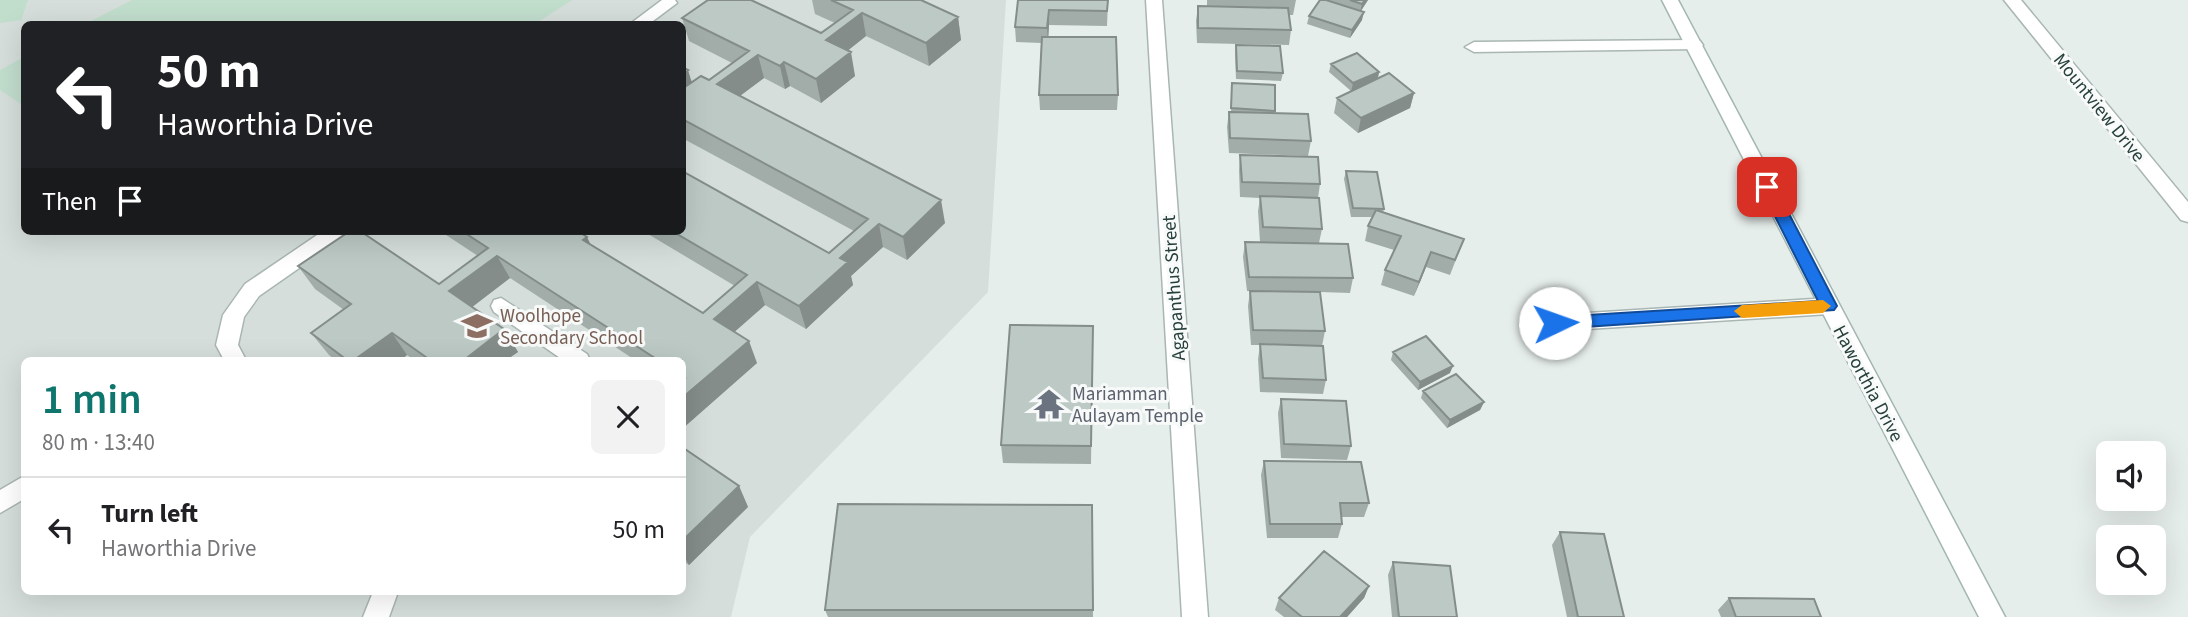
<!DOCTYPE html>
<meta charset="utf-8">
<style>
:root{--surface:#fff;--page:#f2f2f2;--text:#202124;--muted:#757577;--line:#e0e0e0;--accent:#0f766e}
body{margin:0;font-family:"Source Sans 3",sans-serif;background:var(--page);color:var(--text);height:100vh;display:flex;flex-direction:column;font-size:26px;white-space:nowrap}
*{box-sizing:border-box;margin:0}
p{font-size:23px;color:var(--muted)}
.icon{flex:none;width:38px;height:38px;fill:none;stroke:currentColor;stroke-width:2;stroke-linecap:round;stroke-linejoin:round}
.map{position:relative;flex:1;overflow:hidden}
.sheet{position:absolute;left:21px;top:357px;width:665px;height:238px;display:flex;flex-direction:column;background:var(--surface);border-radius:10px;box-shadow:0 7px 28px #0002}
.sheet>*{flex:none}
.guide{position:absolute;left:21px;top:21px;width:665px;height:214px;border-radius:10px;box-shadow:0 7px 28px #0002;background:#202124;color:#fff;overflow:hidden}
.buttons{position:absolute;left:2096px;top:441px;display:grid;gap:14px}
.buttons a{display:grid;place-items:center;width:70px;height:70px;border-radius:10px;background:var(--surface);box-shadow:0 7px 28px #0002;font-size:35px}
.pin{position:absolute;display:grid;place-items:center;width:60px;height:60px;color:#fff;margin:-30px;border-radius:14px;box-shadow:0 4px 10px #0006}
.me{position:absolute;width:77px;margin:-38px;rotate:87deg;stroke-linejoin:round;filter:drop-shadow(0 0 5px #0008)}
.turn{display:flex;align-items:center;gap:24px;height:147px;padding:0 21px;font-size:32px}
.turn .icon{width:91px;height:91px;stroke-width:2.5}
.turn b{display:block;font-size:49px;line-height:60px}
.then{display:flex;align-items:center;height:66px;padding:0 21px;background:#0003;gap:14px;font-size:26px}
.round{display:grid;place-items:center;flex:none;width:74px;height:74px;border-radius:10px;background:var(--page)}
.head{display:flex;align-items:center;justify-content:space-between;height:119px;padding:0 21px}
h1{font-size:42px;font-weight:600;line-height:52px;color:var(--accent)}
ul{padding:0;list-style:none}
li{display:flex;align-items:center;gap:21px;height:105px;padding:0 21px;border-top:2px solid var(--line)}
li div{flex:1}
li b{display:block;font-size:26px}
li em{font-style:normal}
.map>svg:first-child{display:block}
.built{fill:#d5dedb;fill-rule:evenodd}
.green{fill:#c1ddcc}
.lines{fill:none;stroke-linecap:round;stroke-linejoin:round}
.lane-casing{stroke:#a9b6b3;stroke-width:3}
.street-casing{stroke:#a9b6b3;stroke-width:3}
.secondary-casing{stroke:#a3b6b1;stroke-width:3}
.lane{fill:#fff;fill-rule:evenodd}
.street{fill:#fff;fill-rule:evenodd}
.secondary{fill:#fff;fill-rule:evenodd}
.wall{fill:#a2ada9}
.shaded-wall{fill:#848d8a}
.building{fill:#bcc9c5;stroke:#848d8a;stroke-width:2}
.route{fill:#1a73e8;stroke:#114b97;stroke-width:2}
.slow{fill:#f59e0b}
.labels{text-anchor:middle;stroke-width:6;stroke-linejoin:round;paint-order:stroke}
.street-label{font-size:19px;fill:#263f3b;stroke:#f7faf9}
.education-label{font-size:19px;fill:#785e54;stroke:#f7faf9;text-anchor:start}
.worship-label{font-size:19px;fill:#5b616d;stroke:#f7faf9;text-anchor:start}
</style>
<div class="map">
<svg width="2188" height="617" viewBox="0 0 2188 617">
<rect width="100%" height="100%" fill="#e6eeeb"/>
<path class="built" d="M0,0H1006L988,292L750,537L731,617H0ZM24,24H682V231H24ZM24,360H682V592H24Z"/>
<path class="green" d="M0,0H28L21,20L0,23Z
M132,0H572L535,24H85Z
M24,57V106L0,90V70Z"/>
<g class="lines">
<g class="lane-casing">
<path id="lane" d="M662,0H675L677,3L649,24H630Z
M1694,40L1700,41L1703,45L1700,49L1474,52L1465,47L1474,42Z
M323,231H348L345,236L259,296L244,317L238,345L246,360H224L216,345L223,315L245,284Z
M501,298L587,354L590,360H563L494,312L491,306L494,300Z
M1829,298L1836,300L1839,306L1836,312L1829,314L1555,331L1548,329L1544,323L1548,317L1555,315Z
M24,476V499L0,513V490Z
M373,592H398L389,617H363Z"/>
</g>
<g class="street-casing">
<path id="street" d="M1146,0H1162L1208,617H1182Z
M2004,0H2021L2188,202V222L2181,220Z"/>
</g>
<g class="secondary-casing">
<path id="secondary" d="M1662,0H1678L2005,617H1979Z"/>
</g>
<use href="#lane" class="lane"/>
<use href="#street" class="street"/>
<use href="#secondary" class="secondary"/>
</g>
<path class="wall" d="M812,0H921L958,17L961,40L929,66L866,36L847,51L855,76L821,103L790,86L785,89L764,78L739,96L945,223L907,260L883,247L851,276L853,285L806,329L765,305L734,332L757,363L682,429V360H635L510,278L472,307L504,329L518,352L506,360H414L407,355L401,360H335L329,355L311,333L344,310L315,289L298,266L439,284L478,256L440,231H578L591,245L703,313L735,286L643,231H682L829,253L854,231L682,138V67L692,82L709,80L732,63L689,41L682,18L821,33L835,23L815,14Z
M1018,0H1108L1107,26L1049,25L1048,37L1118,95L1117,110H1040L1039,95L1041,43L1016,42L1015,27Z
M1207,0H1296L1293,15H1289L1291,30L1289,45L1197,43L1196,21L1198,6H1207Z
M1329,0H1368L1361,11L1362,20L1350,38L1307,24L1309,16Z
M1236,45L1283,73L1281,81L1236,79L1235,53Z
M1331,64L1379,72L1378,79L1414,93L1410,108L1358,133L1334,113L1337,98L1351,91L1329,72Z
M1232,83L1275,111V113L1311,141L1308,156L1229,153L1227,127L1229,112H1231Z
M1240,155L1320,184L1318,198L1322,229L1319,243L1353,278L1350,293L1320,292L1325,331L1322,346L1326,380L1323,394L1260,392L1258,359L1260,345H1251L1248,306L1250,291H1247L1243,257L1245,242H1260L1258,211L1260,198L1240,197L1239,170Z
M1346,171L1384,209L1383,213L1464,239L1450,275L1426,267L1414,296L1381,285L1385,270L1394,250L1365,241L1368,226L1373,217H1351L1344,179Z
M1093,326L1091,464L1003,463L1001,445Z
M1393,352L1450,373L1418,390L1391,360Z
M1423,391L1484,402L1480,410L1447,428L1421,398Z
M1281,399L1351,446L1347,460L1281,458L1278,413Z
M682,447L739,486L748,507L689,565L682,560Z
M1264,461L1369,503L1364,517H1341L1342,524L1338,538H1267L1261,475Z
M1092,505L1093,617H828L825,610Z
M1560,532L1624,617H1567L1552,545Z
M1393,562L1457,617H1392L1388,575Z
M1369,586L1364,598L1347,617H1284L1275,610L1279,598Z
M1729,598L1821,617H1721L1718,610Z"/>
<path class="shaded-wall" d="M1365,0H1368L1360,12L1362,4Z
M1049,10V25L1048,43L1047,28Z
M1364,12L1362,20L1350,38L1352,30Z
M862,13L866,36L831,64L826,40Z
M958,17L961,40L929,66L926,43Z
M851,52L855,76L821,103L816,79Z
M758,55L764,78L724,108L717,84Z
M784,62L790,86L785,89L780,66Z
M688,70L695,93L682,102V73Z
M1379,72L1377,81L1351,92L1353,83Z
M1414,93L1410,108L1358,133L1361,118Z
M941,200L945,223L907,260L903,237Z
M879,224L883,247L851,276L853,285L806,329L799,306L840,258Z
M587,237L598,260L583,240Z
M1431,252L1426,267L1414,296L1419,282Z
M497,256L510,278L463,314L449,291Z
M757,282L765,305L723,342L714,319Z
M504,329L518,352L506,360H464Z
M392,333L407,355L401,360H354Z
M749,341L757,363L682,429V398Z
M1453,366L1450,373L1418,390L1420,382Z
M1484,402L1480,410L1447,428L1450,420Z
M739,486L748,507L689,565L682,552V541Z
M1369,586L1364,598L1347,617H1340Z"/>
<path class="building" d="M708,0H751L821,33L853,10L831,0H921L958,17L926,43L862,13L826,40L851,52L816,79L784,62L780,66L758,55L717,84L941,200L903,237L879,224L840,258L848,262L799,306L757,282L714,319L749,341L682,398V380L685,378L682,376V360H658L497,256L449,291L504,329L464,360H430L392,333L354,360H347L311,333L351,304L298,266L350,231H360L439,284L488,248L462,231H578L587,237L583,240L703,313L747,275L672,231H682V171L829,253L868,219L682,119V89L701,76L709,80L749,51L682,18Z
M1018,0H1108L1107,11L1049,10L1047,28L1015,27Z
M1320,0H1326L1364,12L1352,30L1309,16Z
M1350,0H1365L1362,4Z
M1198,6L1288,8L1291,30L1198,28Z
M1042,37H1116L1118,95H1039Z
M1236,45L1280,46L1283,73L1237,71Z
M1357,53L1379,72L1353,83L1331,64Z
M682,67L688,70L682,73Z
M1389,73L1414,93L1361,118L1337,98Z
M1232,83L1275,85V111L1231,108Z
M1229,112L1308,114L1311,141L1230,138Z
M1240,155L1318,157L1320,184L1242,182Z
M1346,171L1377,172L1384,209L1353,208Z
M1260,196L1319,198L1322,229L1263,227Z
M1376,210L1464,239L1455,260L1431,252L1419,282L1385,270L1401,236L1368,226Z
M1245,242L1348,244L1353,278L1249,277Z
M1250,291L1320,292L1325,331L1253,330Z
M1010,325L1093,326L1091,446L1001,445Z
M1426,336L1453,366L1420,382L1393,352Z
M1260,344L1323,346L1326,380L1263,378Z
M1456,374L1484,402L1450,420L1423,391Z
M1281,399L1346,401L1351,446L1284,444Z
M682,447L739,486L682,541Z
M1264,461L1361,462L1369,503H1340L1342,524H1270Z
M838,504L1092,505L1093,610H825Z
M1560,532L1604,534L1624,617H1578Z
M1324,551L1369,586L1340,617H1302L1279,598Z
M1393,562L1450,566L1457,617H1399Z
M1729,598L1814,599L1821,617H1736Z"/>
<path class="route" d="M1767,182L1775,187L1837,306L1834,310L1555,329L1549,327L1547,323L1549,318L1555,317L1818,301L1760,187Z"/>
<path class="slow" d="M1823,300L1831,306L1823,313L1742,318L1734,311L1742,305Z"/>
<defs>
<g id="school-bare" transform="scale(2.415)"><path d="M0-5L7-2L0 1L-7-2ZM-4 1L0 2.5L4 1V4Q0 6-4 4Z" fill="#8d6e63" stroke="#f7faf9" stroke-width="2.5" paint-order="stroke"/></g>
<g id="temple-bare" transform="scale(2.415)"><path d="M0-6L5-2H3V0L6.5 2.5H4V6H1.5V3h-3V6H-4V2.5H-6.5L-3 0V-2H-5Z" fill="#6b7280" stroke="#f7faf9" stroke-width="2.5" paint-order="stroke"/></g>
</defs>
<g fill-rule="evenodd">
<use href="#school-bare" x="477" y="326"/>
<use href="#temple-bare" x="1049" y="404"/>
</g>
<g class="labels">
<g class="street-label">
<text transform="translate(2100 107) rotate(51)" y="7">Mountview Drive</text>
<text transform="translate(1173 288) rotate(-94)" y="7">Agapanthus Street</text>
<text transform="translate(1869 383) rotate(62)" y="7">Haworthia Drive</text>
</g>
<g class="education-label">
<text x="500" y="322">Woolhope<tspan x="500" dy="22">Secondary School</tspan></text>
</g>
<g class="worship-label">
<text x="1072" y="400">Mariamman<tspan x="1072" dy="22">Aulayam Temple</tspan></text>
</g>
</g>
</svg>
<div class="buttons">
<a><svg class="icon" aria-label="sound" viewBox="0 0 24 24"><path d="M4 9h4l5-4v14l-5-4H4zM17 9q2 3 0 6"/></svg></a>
<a><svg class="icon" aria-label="search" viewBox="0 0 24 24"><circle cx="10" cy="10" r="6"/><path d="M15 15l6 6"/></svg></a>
</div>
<div class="pin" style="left:1767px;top:187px;background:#d93025"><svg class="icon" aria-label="arrive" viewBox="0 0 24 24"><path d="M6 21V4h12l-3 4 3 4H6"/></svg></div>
<svg class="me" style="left:1555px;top:323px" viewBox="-20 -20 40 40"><circle r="19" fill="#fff"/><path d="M0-13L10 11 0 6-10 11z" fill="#1a73e8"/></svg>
<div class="guide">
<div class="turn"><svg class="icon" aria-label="left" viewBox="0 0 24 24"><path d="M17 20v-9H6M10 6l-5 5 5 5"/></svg><div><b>50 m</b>Haworthia Drive</div></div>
<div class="then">Then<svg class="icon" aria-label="arrive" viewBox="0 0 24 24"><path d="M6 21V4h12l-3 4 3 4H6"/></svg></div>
</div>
<section class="sheet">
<div class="head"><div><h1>1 min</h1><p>80 m · 13:40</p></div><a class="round"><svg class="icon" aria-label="close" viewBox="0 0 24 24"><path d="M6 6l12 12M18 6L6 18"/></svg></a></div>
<ul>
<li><svg class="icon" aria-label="left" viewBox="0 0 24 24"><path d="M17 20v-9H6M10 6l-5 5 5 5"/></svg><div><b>Turn left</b><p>Haworthia Drive</p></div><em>50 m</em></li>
</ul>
</section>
</div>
